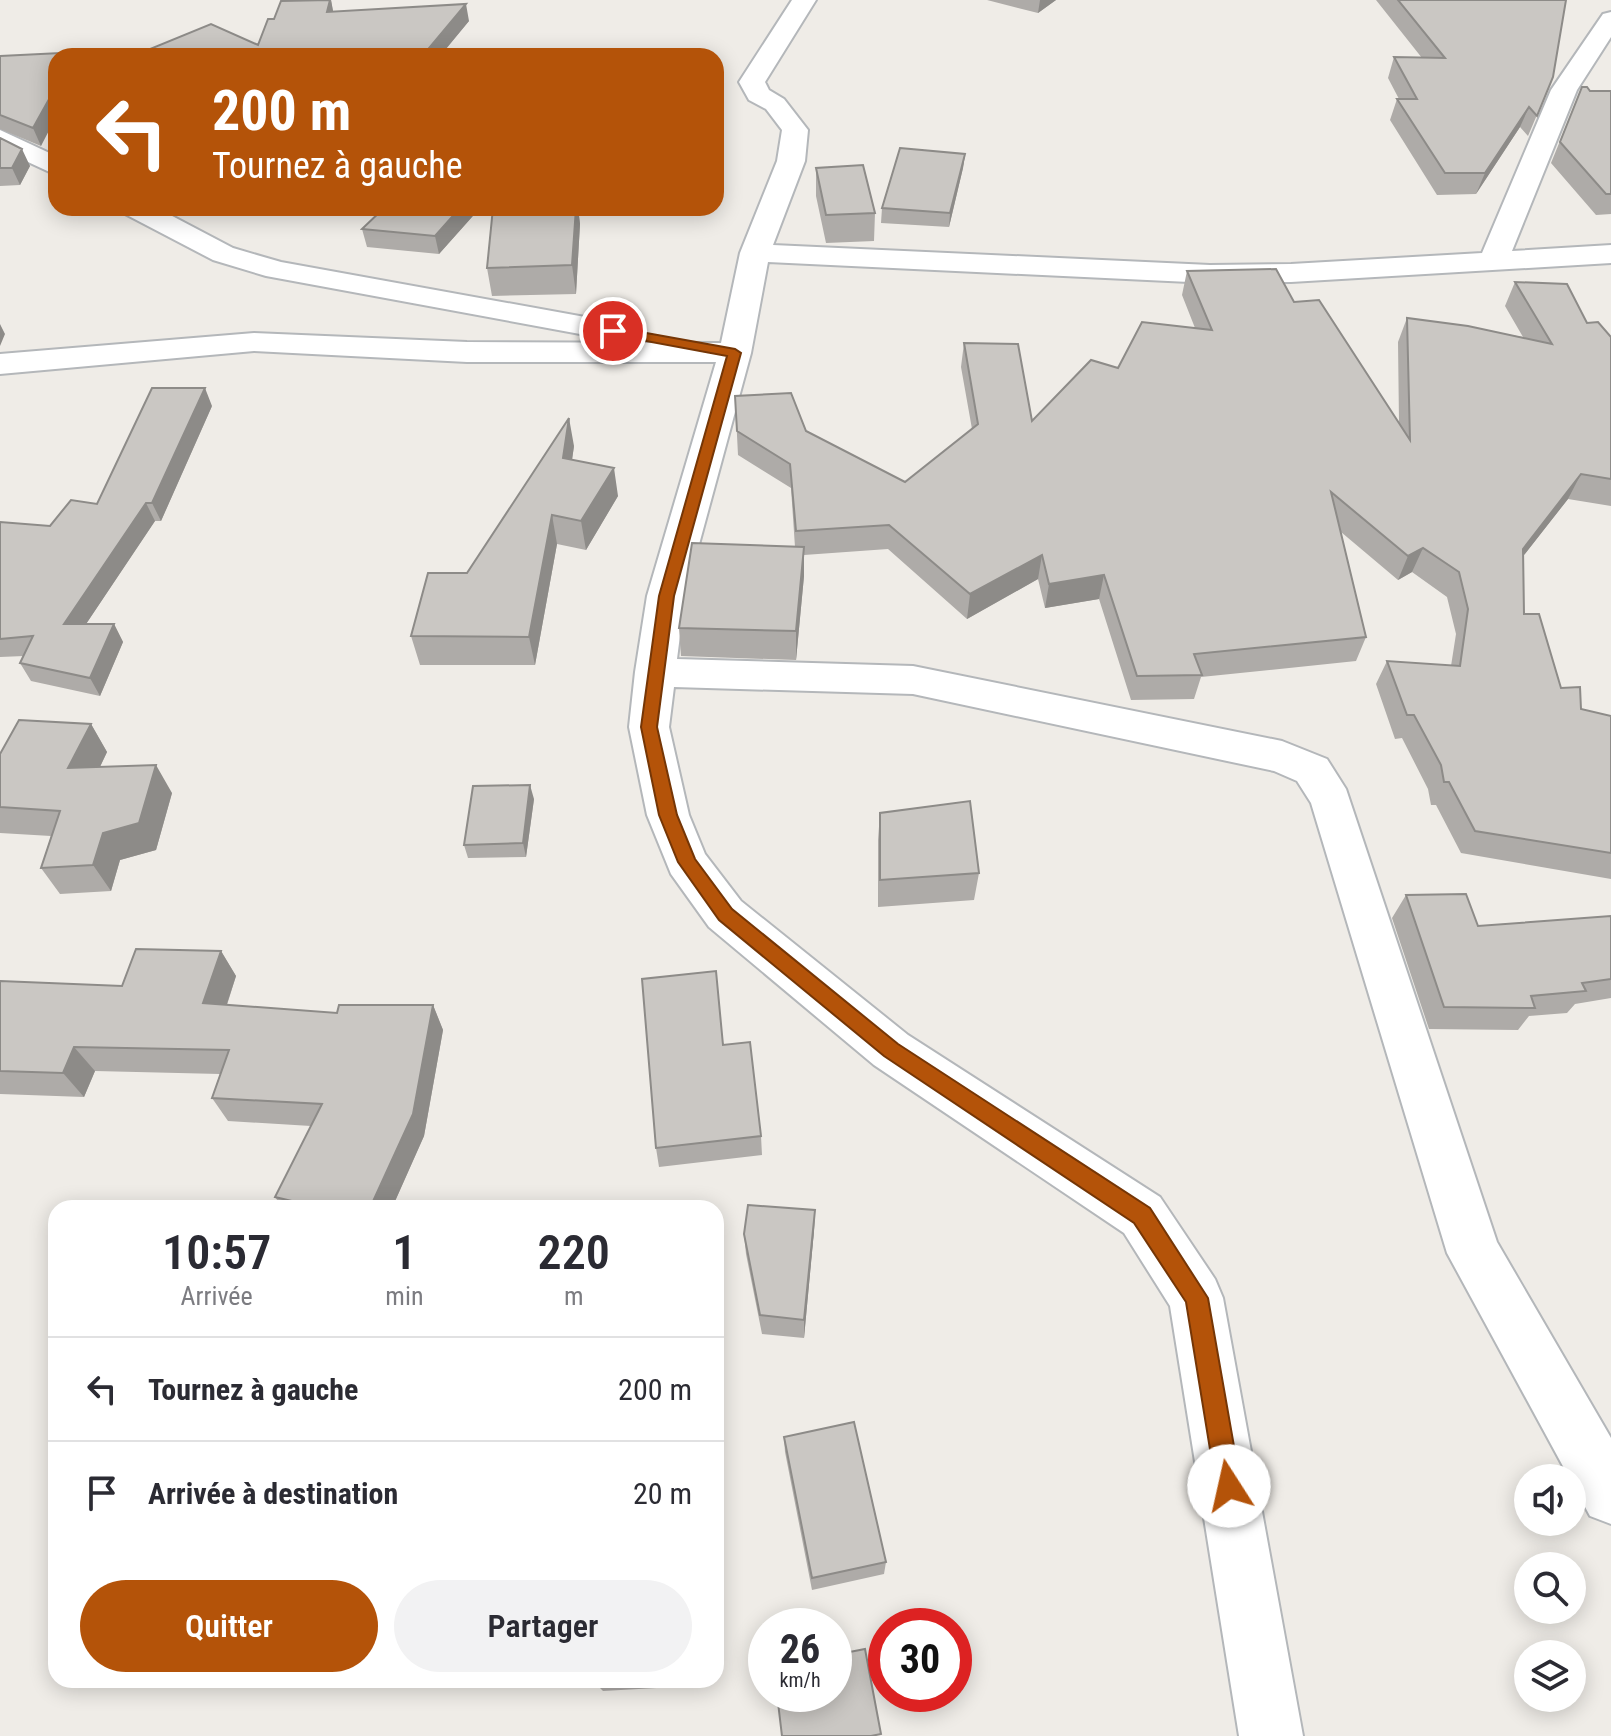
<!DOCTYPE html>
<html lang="fr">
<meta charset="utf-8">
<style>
:root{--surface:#fff;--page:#f2f2f3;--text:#2b2b33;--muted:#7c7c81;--line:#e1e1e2;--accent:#b45309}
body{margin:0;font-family:"Roboto Condensed",sans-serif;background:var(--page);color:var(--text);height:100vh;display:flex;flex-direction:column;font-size:30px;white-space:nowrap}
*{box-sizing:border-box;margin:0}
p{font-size:26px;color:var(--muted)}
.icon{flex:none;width:44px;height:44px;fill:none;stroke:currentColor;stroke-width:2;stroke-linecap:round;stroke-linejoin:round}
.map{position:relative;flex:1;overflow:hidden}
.side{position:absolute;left:48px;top:1200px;width:676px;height:488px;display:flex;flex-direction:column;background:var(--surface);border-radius:24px;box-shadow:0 4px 20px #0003}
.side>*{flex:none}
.guide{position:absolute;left:48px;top:48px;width:676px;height:168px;border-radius:24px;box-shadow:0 4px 20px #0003;background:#b45309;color:#fff;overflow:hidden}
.buttons{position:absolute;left:1514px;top:1464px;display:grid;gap:16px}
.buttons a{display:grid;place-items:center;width:72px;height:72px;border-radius:50%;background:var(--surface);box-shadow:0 4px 20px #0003;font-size:40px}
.speed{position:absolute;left:748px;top:1608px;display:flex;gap:16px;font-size:40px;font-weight:700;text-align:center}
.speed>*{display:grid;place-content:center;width:104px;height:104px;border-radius:50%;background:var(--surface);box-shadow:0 4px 20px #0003;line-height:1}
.speed small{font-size:20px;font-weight:400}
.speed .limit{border:12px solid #d22;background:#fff;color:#111}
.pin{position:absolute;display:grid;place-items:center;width:68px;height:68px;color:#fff;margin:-34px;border:4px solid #fff;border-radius:50%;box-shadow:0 2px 8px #0007}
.me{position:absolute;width:88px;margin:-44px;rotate:350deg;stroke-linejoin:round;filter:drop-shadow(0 0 6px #0008)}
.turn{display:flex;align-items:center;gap:28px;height:168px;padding:0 32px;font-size:36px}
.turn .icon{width:104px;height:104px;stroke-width:2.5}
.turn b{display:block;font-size:56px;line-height:68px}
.eta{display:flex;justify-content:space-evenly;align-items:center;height:136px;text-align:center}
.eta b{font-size:48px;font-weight:600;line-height:56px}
.cta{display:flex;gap:16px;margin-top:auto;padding:16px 32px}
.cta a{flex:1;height:92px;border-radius:48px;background:var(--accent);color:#fff;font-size:32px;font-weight:600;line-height:92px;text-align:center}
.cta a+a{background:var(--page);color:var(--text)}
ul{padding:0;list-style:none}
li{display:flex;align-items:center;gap:24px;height:104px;padding:0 32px;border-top:2px solid var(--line)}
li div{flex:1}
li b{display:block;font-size:30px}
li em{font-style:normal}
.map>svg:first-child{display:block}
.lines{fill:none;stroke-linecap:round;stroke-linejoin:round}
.street-casing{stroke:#b4b7ba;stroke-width:4}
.street{fill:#fff;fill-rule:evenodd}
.wall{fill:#aeaba8}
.shaded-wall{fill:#8d8b88}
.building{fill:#cac7c3;stroke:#8d8b88;stroke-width:2}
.route{fill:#b45309;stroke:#753606;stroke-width:2}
</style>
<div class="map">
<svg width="1611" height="1736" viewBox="0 0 1611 1736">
<rect width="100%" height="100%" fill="#efece7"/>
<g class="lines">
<g class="street-casing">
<path id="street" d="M792,0H816L765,82L769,90L784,99L808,130L805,161L773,245L1210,265L1291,264L1482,253L1551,90L1603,14L1611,12V37L1577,90L1512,251L1611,245V263L1291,282L1210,283L768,262L751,353L685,596L677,659L913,666L1282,741L1327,759L1346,789L1497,1242L1611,1438V1524L1590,1516L1447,1253L1311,803L1297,781L1274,771L913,694L674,687L669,727L689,815L705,854L741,901L908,1035L1160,1197L1215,1279L1223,1298L1303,1736H1239L1170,1306L1124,1233L874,1065L709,927L671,874L647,815L629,727L635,672L647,596L716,362H467L254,351L0,374V354L254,333L467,342L721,343L740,253L777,161L782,130L766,109L749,100L739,82Z
M0,130L56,156V175L0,149Z
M121,208H157L233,248L281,262L618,323L629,325L634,332L629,339L618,341L266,276L213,260L125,214Z"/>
</g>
<use href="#street" class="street"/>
</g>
<path class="wall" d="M331,0L333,12L469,21L441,55L56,56L41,146L0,129V56L143,52L258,45L274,19Z
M987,0H1056L1038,13Z
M1376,0H1566L1553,77L1528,136L1520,127L1476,194L1437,195L1390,120L1397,99H1399L1388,78L1394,57L1422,58Z
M1582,87L1590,91H1611V214L1596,215L1551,163Z
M0,138L30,166L20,185L0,186Z
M965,154L963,168L949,227L881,223L882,208Z
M816,168L875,213L874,241L826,243L816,196Z
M480,208L439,254L367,247L362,229Z
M493,208H578L580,224L576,294L492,296L487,268Z
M1187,271L1294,302L1399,423L1398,342L1407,318L1523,337L1505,306L1515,282L1611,337V506L1568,499L1523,556L1524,614L1561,688L1581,709L1611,716V879L1461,853L1436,805H1431L1428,789L1402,738L1395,739L1376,684L1387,661L1451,666L1456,634L1447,597L1412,572L1398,580L1341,532L1366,637L1356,661L1201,677L1194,699L1131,700L1099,599L1045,608L1038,579L967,619L888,549L804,555V576L796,660L681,656L679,628L795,547L791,488L738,455L735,396L905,482L972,429L961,367L964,343L1032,421L1118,368L1195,328L1182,295Z
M212,406L161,521H155L86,624H114L123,642L100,696L31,681L20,663L24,656L0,657V522L50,526L97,504Z
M574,446L572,460L618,496L586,550L557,544L535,665H420L411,636L467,573Z
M91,724L107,752L100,767L172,793L156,850L120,860L111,891L60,894L41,868L51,836L0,833V754Z
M534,799L526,857L468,858L464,845Z
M880,813L979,873L974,900L878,907V840Z
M1406,895L1478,926L1611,916V998L1575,1004L1567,1013L1529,1016L1518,1030L1429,1029L1392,918Z
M221,951L236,976L227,1005L337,1013L433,1005L443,1030L424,1136L392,1208H283L275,1197L311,1126L228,1121L212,1098L220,1074L95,1071L84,1097L0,1094V981L122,986Z
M723,1045L761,1136L762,1155L659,1167L656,1148Z
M815,1210L814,1231L804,1338L762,1334L746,1254L744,1234Z
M784,1437L886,1562L884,1574L812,1590L785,1452Z
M385,1680H512L392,1684Z
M595,1680H710V1685L603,1691L595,1683Z"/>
<path class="shaded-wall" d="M331,0L334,16L327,12Z
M1040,0H1056L1038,13Z
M466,4L469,21L440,56L425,53Z
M56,91V117L41,146L33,128L53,92Z
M1529,107L1520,127L1476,194L1485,173Z
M22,149L30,166L20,185L12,168Z
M965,154L963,168L949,227L950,213Z
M460,208H480L439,254L435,236Z
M576,208H578L580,224L576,294L572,265Z
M0,324L5,334L0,346Z
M205,388L212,406L161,521L152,503Z
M569,418L574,446L568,487L563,458Z
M614,468L618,496L586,550L581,521Z
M1581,474L1568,499L1510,573L1523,549Z
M146,503L155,521L74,642L64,624Z
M552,515L557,544L535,665L529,637Z
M804,547V576L796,660V631Z
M1423,548L1412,572L1398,580L1408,556Z
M1042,555L1038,579L967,619L970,594Z
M1104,575L1099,599L1045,608L1049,584Z
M114,624L123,642L100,696L90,678Z
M91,724L107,752L86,796L68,768Z
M156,765L172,793L156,850L120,860L111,891L93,865L103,833Z
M530,785L534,799L526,857L523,843Z
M221,951L236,976L219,1028L203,1003Z
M433,1005L443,1030L424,1136L392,1208H370Z
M74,1047L95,1071L84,1097L63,1073Z
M815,1210L814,1231L804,1338V1320Z"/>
<path class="building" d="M330,0L327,12L466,4L425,53L456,56H56V91L53,92L33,128L0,115V56L142,49L143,52L211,24L258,45L268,19H274L281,1Z
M1398,0H1566L1553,77L1537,116L1529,107L1485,173H1445L1397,99H1417L1394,57L1445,58Z
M1582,87H1587L1590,91H1611V194H1606L1560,142Z
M0,138L22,149L12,168H0Z
M900,148L965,154L950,213L882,208Z
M863,165L875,213L826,215L816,168Z
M384,208H460L435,236L362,229Z
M493,208H576L572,265L487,268Z
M1276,269L1294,302L1319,300L1410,440L1407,318L1468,326L1552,344L1515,282L1567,284L1587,323L1598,322L1611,337V479L1581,474L1523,549L1524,614H1539L1561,688L1580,687L1581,709L1611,716V853L1475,831L1449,782H1444L1441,765L1414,715H1407L1387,661L1460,666L1468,609L1459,572L1423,548L1408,556L1331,492L1366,637L1194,654L1202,675L1137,676L1104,575L1049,584L1042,555L970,594L889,525L796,531L790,464L737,431L735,396L791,393L806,431L905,482L978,424L964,343L1018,344L1032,421L1091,360L1118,368L1142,322L1212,330L1187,271Z
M152,388H205L152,503H146L64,624H114L90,678L20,663L33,636L0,639V522L50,526L71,500L97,504Z
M569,418L563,458L614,468L581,521L552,515L529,637L411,636L428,573H467Z
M692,543L804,547L796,631L679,628Z
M19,720L91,724L68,768L156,765L139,823L103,833L93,865L41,868L60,811L0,807V754Z
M530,785L523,843L464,845L473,786Z
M970,801L979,873L880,880V813Z
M1466,894L1478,926L1611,916V979L1582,983L1586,991L1531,996L1535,1008L1444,1007L1406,895Z
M136,949L221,951L203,1003L337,1013L339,1005H433L413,1114L370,1208H321L275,1197L322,1104L212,1098L229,1050L74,1047L63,1073L0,1071V981L122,986Z
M716,971L723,1045L750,1042L761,1136L656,1148L642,979Z
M748,1205L815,1210L804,1320L760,1315L744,1234Z
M854,1422L886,1562L812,1578L784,1437Z
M865,1649L881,1734L871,1736H782L777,1694H834V1655Z
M595,1680H640L595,1683Z"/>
<path class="route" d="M613,327L735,349L741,353L674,596L657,727L677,815L695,859L732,909L898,1044L1150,1208L1208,1298L1241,1486L1237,1495L1229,1498L1220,1495L1216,1486L1186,1302L1134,1223L884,1056L719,920L678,862L659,815L641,727L659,596L727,356L608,334V328Z"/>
</svg>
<div class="buttons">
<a><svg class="icon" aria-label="sound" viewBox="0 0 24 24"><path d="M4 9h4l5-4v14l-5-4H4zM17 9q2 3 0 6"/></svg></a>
<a><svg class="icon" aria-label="search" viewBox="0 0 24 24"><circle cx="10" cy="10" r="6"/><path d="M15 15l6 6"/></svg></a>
<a><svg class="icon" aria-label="layers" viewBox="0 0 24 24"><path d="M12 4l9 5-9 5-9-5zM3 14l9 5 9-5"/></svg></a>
</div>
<div class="speed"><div>26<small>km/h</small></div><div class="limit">30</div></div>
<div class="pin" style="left:613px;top:331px;background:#d93025"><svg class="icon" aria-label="arrive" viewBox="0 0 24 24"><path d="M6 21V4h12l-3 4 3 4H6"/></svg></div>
<svg class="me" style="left:1229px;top:1486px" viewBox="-20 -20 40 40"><circle r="19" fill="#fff"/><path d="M0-13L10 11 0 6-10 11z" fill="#b45309"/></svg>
<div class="guide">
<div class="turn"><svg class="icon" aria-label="left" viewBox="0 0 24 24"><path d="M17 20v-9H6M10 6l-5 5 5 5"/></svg><div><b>200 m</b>Tournez à gauche</div></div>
</div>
<section class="side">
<div class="eta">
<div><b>10:57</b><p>Arrivée</p></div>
<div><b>1</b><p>min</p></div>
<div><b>220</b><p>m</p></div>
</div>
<ul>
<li><svg class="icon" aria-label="left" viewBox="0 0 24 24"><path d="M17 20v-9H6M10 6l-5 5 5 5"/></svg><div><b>Tournez à gauche</b></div><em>200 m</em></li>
<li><svg class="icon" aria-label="arrive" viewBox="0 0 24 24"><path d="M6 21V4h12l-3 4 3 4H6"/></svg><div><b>Arrivée à destination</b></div><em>20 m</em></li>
</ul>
<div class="cta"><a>Quitter</a><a>Partager</a></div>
</section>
</div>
